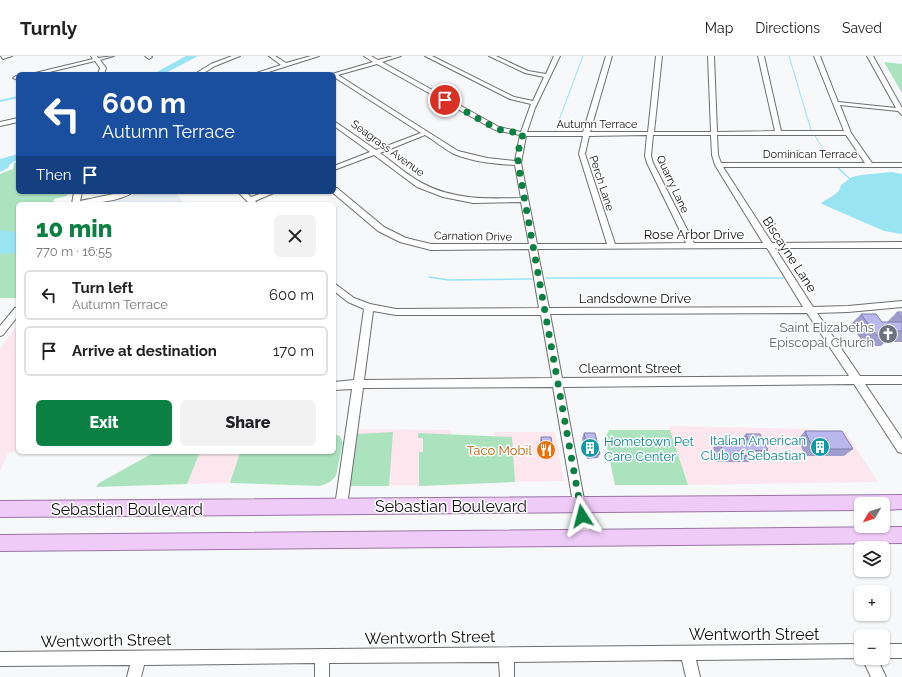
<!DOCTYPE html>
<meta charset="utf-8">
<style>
:root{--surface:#fff;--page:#f2f2f2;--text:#202124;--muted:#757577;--line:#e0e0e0;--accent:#0b8043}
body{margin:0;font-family:Raleway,sans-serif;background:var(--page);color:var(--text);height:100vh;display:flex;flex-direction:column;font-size:15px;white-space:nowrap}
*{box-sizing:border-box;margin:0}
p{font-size:13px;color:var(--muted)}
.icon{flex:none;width:22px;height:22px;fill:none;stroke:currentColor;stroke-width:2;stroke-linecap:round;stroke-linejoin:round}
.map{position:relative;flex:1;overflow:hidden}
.sheet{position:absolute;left:16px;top:146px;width:320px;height:252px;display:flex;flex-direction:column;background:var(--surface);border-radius:6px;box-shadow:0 1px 3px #0004}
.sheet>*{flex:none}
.hud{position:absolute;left:16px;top:16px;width:320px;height:122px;border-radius:6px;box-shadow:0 1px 3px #0004;background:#1a4fa0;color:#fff;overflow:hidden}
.needle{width:26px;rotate:231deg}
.fabs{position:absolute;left:854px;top:441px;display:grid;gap:8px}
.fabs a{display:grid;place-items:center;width:36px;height:36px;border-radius:6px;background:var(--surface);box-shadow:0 1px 3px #0004;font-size:20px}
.pin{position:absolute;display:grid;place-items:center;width:34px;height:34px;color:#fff;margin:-17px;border:2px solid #fff;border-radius:50%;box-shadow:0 1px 4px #0007}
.me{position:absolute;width:44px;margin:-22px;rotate:351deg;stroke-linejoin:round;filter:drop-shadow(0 0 3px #0008)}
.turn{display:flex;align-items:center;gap:14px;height:84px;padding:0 20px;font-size:18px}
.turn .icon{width:52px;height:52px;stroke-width:2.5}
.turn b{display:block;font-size:28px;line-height:34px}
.then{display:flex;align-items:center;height:38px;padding:0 20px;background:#0003;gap:8px;font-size:15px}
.round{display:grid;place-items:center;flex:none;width:42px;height:42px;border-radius:6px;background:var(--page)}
.summary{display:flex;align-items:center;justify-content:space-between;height:68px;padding:0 20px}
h1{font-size:24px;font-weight:800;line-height:30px;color:var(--accent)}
.cta{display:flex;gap:8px;margin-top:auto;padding:8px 20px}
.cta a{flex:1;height:46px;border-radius:6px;background:var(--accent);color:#fff;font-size:16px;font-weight:800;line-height:46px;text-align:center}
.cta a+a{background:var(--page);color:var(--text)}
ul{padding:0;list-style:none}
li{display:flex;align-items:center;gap:12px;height:50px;margin:0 8px 6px;padding:0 12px;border:2px solid var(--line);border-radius:6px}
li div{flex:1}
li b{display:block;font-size:15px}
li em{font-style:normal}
header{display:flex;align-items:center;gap:24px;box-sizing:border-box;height:56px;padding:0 20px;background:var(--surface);border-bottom:1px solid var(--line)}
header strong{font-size:19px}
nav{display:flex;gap:22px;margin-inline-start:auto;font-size:14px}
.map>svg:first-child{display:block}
.commercial{fill:#fce7ef}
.built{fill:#e5ebf3}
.green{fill:#ace3bf}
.water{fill:#98e4f3}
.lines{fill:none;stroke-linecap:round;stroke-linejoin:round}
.stream-far1{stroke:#98e4f3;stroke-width:1}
.stream{stroke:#98e4f3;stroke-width:1.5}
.canal{fill:#98e4f3;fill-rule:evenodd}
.minor-casing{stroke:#6d6e70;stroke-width:2}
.major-casing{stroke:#9a74a4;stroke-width:2}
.minor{fill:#fff;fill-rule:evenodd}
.major{fill:#efccf8;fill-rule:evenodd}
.wall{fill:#9e9dcd}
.building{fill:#b8b7ee;stroke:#8180a7}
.route{stroke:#0b8043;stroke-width:7;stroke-dasharray:0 12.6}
.labels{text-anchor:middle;stroke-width:3;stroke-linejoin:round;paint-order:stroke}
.far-street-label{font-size:11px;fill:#0f0f10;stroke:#fff}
.street-label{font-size:13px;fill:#0f0f10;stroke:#fff}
.worship-label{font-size:13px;fill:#5b616d;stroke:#fff;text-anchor:end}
.culture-label{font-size:13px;fill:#0d838f;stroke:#fff;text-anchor:end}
.food-label{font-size:13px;fill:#c56008;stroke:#fff;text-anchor:end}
.near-street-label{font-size:16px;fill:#0f0f10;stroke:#fff}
</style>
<header>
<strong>Turnly</strong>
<nav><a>Map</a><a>Directions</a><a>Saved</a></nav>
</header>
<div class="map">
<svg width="902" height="621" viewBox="0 0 902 621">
<rect width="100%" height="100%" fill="#f6f8fa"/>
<path class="commercial" d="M15,272H18V395L8,397L0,416V293Z
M669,370L808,373L846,377L878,426L688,429Z
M357,373L451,374L455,429L349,430Z
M494,376H555L564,425L498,426Z
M200,396H240L230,427L187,428Z"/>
<path class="built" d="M138,136H175L185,148H108L107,147Z"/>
<path class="green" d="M884,6L902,8V37Z
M18,105V136H68L67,140L54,143L53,148H18V238L16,242H0V118L13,113L14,107Z
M609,374H670L688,429H615L605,382Z
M393,376L389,430H349L356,378Z
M418,377L512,381L515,426L419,430V396H423V382H418Z
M334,378L340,380L343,386L336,420L330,426L320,430L230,427L240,396H334Z
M155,396H200L187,428L96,431L99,427Z"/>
<path class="water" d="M186,0H198L164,18H153Z
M18,98V103L10,108L8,112L0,116V103Z
M892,116L902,118V178L884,175L822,148L821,147C828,142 840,138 841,129L852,121L861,119Z
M0,174L13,176L18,175V197L0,198Z"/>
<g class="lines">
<path class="stream-far1" d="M789,0L811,74
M555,75L583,0
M815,80L826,97"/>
<path class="stream" d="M837,111L850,123
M429,221L448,224L532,223
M546,222H783"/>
<path class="canal" d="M18,40V42L0,46V44Z"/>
<g class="minor-casing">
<path id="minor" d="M1,0H12L3,3Z
M91,0H97L98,2L114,0L100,4L106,12L104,18H98L100,12L95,5L41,18H31L93,3Z
M145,0H151L152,1L149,3Z
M232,0H240L215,10L202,18H195L211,8Z
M269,0H275L286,7L311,0H319L262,18H253L281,9Z
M364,0H371L378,4L393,0H401L382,6L499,71L521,76L531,48L510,43L425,0H432L514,41L533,45L544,21L525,17L489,0H496L528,15L546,18L554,0H560L535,52L527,76H583L606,0H612L590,76H648L656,0H662L654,76H711L708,0H714L717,76L775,75L758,0H764L781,75H844L814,0H820L838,46L896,52L867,0H873L902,52V59L898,55L840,49L851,77L872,107H902V111H723L772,187L902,186V192H775L813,251L848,250L902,245V251L848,256L817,257L860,320H902V328H865L902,383V397L898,396L854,328L563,331L591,481L590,485L585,487L580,485L579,481L553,331L363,332L347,450L345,454L341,456L337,454L335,450L352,333L334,334V326L354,324L364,253L348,246L334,235V227L354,242L370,248L396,253L539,252L529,193L431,194L400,186L378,175L332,136H334V132H337L384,171L406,182L431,188H529L521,146L473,147L443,141L417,131L374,99L334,114V110L370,96L334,70V65L376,94L421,77L334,21V18H332L373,6ZM377,8L495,74L520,79L515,105L487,102L458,95L338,19ZM425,79C435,85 444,93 454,98C473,106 495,108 515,109L521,142C487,143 453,144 422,127C407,119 394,107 380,97ZM647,79L645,100L647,107L686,187L615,188L585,98L589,80ZM653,79H711L712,99L715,109L763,187H694L653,107L651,100ZM717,79H846L865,107H721L718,99ZM526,80H583L579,98L607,188H537L521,107ZM767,192L803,251L549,252L537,193ZM373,255L396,259H541L552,322L364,324ZM807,257L849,320L562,322L550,258Z
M16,20H18V24L13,22Z
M18,62V66L0,70V66Z
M74,136H82L80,145C97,142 116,136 133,136C120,146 88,148 72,148Z
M238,136H246L251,141L265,136H276L255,145L258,148H250Z
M18,251V260L3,279L0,280V270L15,252Z
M861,588V602H877L886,621H871L862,602L696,604L700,621H686L682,604L514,606V621H500L499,606L329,607V621H315V607L144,609L141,621H127L130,609L0,610V596Z
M883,588H902V602H882Z"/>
</g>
<g class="major-casing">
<path id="major" d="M902,439V453L883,454V448H861V454L0,461V445Z
M902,471V487L0,495V479Z"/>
</g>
<use href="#minor" class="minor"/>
<use href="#major" class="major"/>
</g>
<path class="wall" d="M897,256H902V286H885L881,290H865L851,268L861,258L882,266H887Z
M805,375L853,393L844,400H805L798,383Z
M584,377L600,398L598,402L587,403L582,382Z
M746,378L768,394L761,402H753L748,406H718L713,392L718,384H740Z
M541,381L553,396L552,401H542L540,386Z"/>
<path class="building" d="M897,256H902V262Z
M861,258H876L882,266H902V275H889L892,279H876Z
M805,375H842L853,393H813Z
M584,377H595L600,398H589Z
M746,378H760L768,394L753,395L755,399H725L718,384H748Z
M541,381H551L553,396H543Z"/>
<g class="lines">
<path class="route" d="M445,44L497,73L523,78L519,92L518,107L582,460"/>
</g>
<defs>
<g id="church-disc" transform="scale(1)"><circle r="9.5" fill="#6b7280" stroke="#fff"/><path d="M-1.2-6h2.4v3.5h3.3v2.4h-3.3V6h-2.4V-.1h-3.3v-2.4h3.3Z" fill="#fff"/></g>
<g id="building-disc" transform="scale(1)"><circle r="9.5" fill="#0f9aa8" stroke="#fff"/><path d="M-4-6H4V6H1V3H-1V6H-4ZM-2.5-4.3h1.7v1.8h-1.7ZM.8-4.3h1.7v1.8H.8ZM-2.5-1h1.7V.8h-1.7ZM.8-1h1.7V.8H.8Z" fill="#fff"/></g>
<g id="restaurant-disc" transform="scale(1)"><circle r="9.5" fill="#e8710a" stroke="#fff"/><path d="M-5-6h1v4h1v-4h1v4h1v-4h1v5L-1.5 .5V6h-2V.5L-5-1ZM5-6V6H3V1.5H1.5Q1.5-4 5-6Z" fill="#fff"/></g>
</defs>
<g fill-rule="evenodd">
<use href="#church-disc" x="888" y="278"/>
<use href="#building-disc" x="820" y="391"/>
<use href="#building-disc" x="590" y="392"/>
<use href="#restaurant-disc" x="546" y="394"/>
</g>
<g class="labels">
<g class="far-street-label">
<text x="597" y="72">Autumn Terrace</text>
<text transform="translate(388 92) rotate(36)" y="4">Seagrass Avenue</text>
<text x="810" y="102">Dominican Terrace</text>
<text transform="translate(602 127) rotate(72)" y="4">Perch Lane</text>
<text transform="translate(673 128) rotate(65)" y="4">Quarry Lane</text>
<text transform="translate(473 180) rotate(1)" y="4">Carnation Drive</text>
</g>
<g class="street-label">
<text x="694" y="183">Rose Arbor Drive</text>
<text transform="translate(790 198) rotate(57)" y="5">Biscayne Lane</text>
<text x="635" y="247">Landsdowne Drive</text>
<text x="630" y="317">Clearmont Street</text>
</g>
<g class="worship-label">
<text x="874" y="276">Saint Elizabeths<tspan x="874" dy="15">Episcopal Church</tspan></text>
</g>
<g class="culture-label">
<text x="806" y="389">Italian American<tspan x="806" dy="15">Club of Sebastian</tspan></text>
<text x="604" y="390" text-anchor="start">Hometown Pet<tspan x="604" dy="15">Care Center</tspan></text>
</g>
<g class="food-label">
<text x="532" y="399">Taco Mobil</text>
</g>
<g class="near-street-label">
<text x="451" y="456">Sebastian Boulevard</text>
<text x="127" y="459">Sebastian Boulevard</text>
<text x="754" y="584">Wentworth Street</text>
<text transform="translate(430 581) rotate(-1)" y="6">Wentworth Street</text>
<text transform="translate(106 584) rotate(-1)" y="6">Wentworth Street</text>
</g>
</g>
</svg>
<div class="fabs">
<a><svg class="needle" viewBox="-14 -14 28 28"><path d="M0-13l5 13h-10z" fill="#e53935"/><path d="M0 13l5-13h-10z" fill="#757577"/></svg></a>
<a><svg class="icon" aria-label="layers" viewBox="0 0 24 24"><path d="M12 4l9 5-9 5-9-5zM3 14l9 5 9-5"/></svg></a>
<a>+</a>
<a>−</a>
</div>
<div class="pin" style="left:445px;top:44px;background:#d93025"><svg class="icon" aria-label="arrive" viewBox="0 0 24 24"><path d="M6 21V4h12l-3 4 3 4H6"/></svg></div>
<svg class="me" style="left:582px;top:460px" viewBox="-20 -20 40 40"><path d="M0-17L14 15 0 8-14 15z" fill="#0b8043" stroke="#fff" stroke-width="4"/></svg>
<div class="hud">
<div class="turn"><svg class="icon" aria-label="left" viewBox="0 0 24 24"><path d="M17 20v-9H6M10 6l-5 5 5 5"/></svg><div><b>600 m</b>Autumn Terrace</div></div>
<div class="then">Then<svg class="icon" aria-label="arrive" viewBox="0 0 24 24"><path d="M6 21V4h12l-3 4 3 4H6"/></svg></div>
</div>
<section class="sheet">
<div class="summary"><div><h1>10 min</h1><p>770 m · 16:55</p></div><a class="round"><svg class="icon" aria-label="close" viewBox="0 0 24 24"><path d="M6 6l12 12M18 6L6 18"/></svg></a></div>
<ul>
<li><svg class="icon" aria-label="left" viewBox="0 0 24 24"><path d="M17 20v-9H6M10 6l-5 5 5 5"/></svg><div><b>Turn left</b><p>Autumn Terrace</p></div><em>600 m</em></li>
<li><svg class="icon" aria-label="arrive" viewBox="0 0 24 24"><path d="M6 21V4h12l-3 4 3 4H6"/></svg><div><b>Arrive at destination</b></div><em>170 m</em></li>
</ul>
<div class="cta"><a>Exit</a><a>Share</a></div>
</section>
</div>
